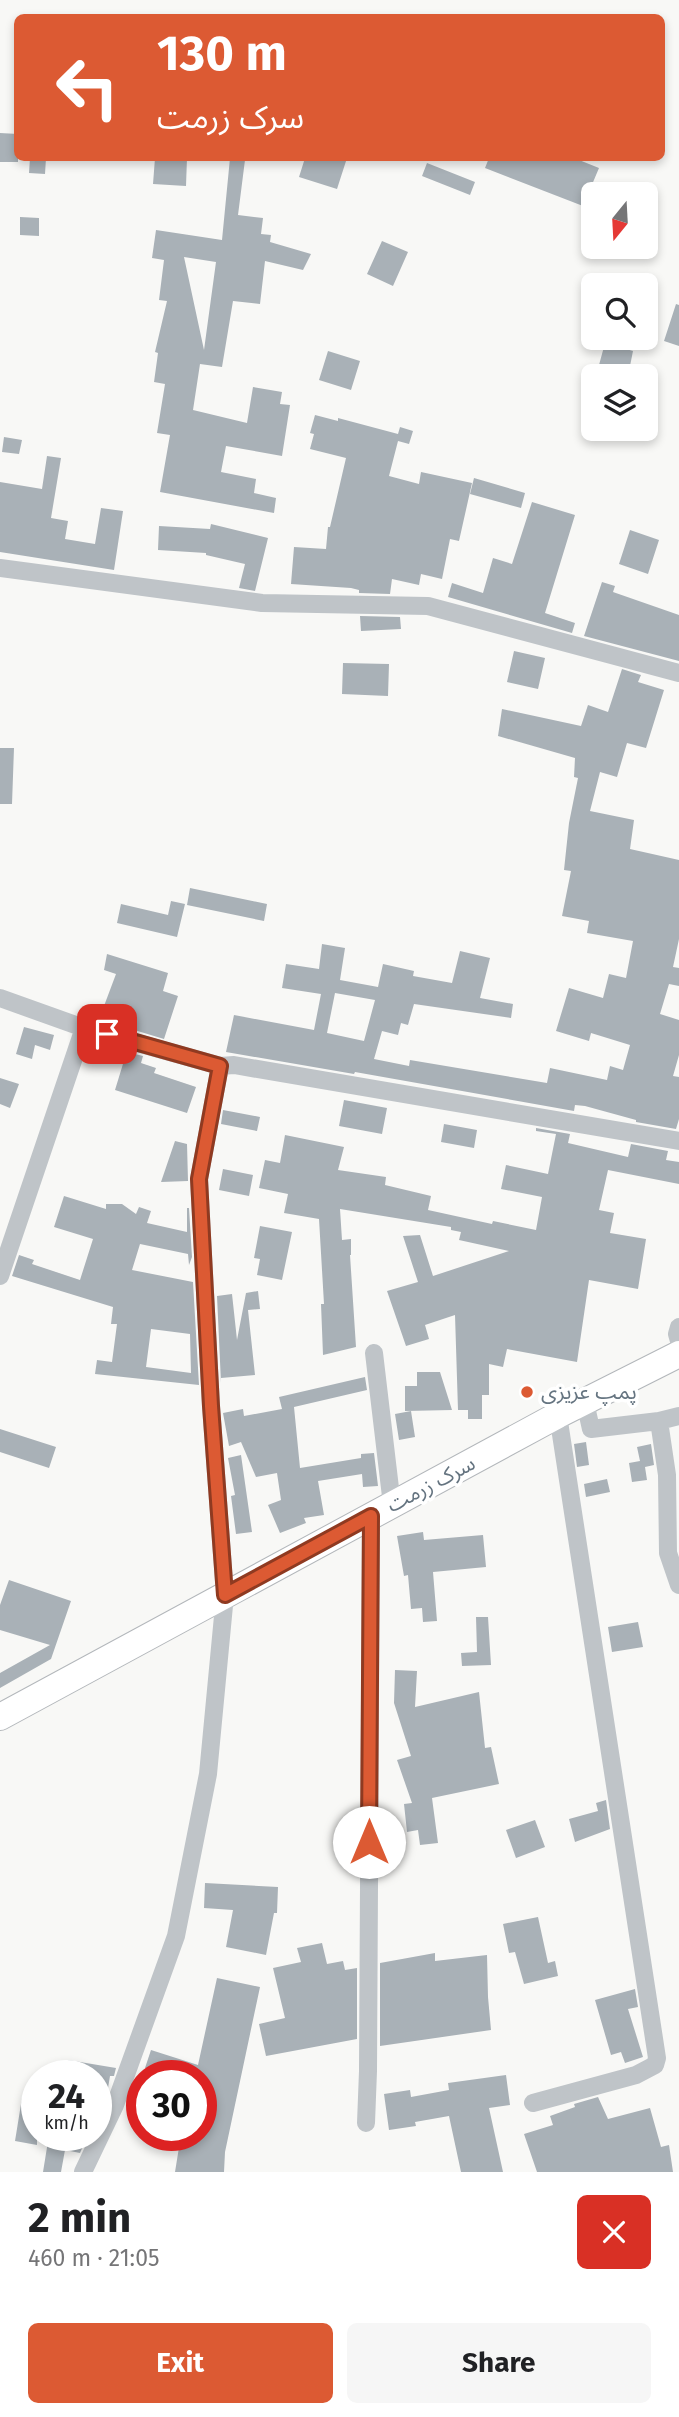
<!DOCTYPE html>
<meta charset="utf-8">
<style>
:root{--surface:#fff;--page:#f6f6f6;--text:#202124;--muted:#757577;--accent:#dc5a33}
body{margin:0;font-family:"Fira Sans","Noto Sans Arabic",sans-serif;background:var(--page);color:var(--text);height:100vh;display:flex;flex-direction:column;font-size:26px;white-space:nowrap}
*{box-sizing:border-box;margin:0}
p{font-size:23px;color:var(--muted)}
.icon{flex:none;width:38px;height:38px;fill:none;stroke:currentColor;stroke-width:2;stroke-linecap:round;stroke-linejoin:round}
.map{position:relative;height:2172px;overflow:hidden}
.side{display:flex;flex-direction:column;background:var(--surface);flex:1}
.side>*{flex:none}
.hud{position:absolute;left:14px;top:14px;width:651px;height:147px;border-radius:10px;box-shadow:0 4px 10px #0003;background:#dc5a33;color:#fff;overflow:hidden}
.needle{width:46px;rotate:198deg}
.controls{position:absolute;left:581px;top:182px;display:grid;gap:14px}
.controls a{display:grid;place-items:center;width:77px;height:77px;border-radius:10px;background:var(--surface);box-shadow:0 4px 10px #0003;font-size:35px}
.speed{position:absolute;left:21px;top:2060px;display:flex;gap:14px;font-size:35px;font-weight:700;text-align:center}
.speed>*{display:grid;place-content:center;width:91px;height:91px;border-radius:50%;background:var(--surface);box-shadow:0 4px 10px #0003;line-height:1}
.speed small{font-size:18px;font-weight:400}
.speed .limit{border:10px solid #d22;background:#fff;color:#111}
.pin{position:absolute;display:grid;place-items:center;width:60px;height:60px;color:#fff;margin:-30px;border-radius:14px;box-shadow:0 4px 10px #0006}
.me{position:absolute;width:77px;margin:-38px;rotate:0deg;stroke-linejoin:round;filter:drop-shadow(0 0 5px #0008)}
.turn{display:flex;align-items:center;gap:24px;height:147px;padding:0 28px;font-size:32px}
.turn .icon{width:91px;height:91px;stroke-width:2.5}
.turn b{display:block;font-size:49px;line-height:60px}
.round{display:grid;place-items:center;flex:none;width:74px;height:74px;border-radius:10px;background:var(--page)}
.summary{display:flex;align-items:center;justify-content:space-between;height:119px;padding:0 28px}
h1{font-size:42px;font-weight:700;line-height:52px}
.primary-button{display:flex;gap:14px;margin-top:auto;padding:14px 28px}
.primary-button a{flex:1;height:80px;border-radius:10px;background:var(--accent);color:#fff;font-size:28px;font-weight:700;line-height:80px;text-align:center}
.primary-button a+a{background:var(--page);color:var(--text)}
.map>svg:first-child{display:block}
.building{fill:#a9b1b7;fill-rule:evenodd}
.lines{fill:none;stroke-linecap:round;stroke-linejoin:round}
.highway-casing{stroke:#b3b7bb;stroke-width:28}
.minor{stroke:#bfc4c8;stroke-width:18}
.highway{stroke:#fff;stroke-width:26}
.route-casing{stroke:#8f3a21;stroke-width:18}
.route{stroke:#dc5a33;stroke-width:12}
.poi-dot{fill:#dc5a33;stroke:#fff;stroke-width:2.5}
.labels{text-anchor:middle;stroke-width:7;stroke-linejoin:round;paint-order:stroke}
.poi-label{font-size:21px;fill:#657480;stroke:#fff;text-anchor:start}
.street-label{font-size:21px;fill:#657480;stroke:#fff}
</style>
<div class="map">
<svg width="679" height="2172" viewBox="0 0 679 2172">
<rect width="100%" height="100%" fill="#f8f8f6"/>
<path class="building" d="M0,133L18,134V162H0Z
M30,158H46L45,174L29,173Z
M155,158H187L186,186L153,184Z
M230,158L245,160L238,215L263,218L261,234L271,235L270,242L311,254L303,270L265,261L260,304L233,301L222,367L200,364L193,410L247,423L253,387L282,392L280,404L290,405L282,456L226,446L221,472L256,479L254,493L276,498L274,513L160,492L170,435L157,433L165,384L154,382L158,353L155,352L167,301L159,300L164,260L152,258L156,230L222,240ZM184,257L216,262L204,350Z
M305,158H347L337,189L299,177Z
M489,158H574L599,168L583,206L485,168Z
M427,163L475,182L470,195L422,176Z
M20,217L39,218V236L20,235Z
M382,241L408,252L393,286L367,274Z
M676,304L679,305V346L664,341Z
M605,343L633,351L628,376H596Z
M328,351L360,361L351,390L319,380Z
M315,415L338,421V418L398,434L400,427L413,431L409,444L398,441L389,476L419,484L421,472L472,483L459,541L450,539L442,579L421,574L419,585L392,579L390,594L359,593V590L351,588L291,584L294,547L326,549L328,527H330L346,458L310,449L314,434L310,433Z
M4,437L22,440L19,454L2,452Z
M47,456L61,458L51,518L68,521L65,539L95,544L101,508L123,511L114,570L0,552V482L42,489Z
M474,478L525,493L521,508L470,494Z
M532,502L575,515L545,613L575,623L572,633L448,597L452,583L483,593L493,558L512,564Z
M211,524L268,538L255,591L239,588L245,564L206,555V553L158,550L159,526L210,529Z
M630,530L659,540L648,574L619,564Z
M602,582L615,586L613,592L679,615V661L584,636Z
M360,616L400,617L401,629L361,631Z
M514,651L545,658L538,689L507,682Z
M343,663L389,664L388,696L342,694Z
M622,669L641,675L638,682L664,690L646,748L627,743L617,777L600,772L590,811L634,820L630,849L679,860V939L673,967L679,968V986L669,984L660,1014L679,1020V1055L673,1076L679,1077V1119L676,1129L636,1122V1120L585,1106L575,1105L574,1111L355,1072L354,1074L226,1052L234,1015L314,1030L321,994L282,988L286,964L319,969L322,944L345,948L340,980L378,987L383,964L414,971L413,976L452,983L460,951L490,958L480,998L513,1004L511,1018L414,1004L408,1025L401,1023L398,1035L382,1031L374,1059L409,1066L410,1060L547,1083L550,1068L607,1080L610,1066L623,1070L630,1045L591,1033L589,1041L556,1031L569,988L603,998L609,974L626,978L633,941L587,933L589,921L562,916L571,871L564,870L569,823L578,778L574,777L575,758L498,736L502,709L581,726L588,705L608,712ZM335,993L375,1000L364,1041L327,1033Z
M0,748H14L12,804H0Z
M190,888L267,904L264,921L187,905Z
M171,901L185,904L177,937L117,923L121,904L168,915Z
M107,954L168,973L163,991L178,996L164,1039L131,1029L132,1026L101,1014L116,974L104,970Z
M24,1027L54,1035L50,1050L35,1045L32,1059L16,1054Z
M123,1051L143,1056L141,1063L156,1068L154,1073L196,1087L187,1113L115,1090L126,1054Z
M0,1078L19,1084L10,1108L0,1104Z
M344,1100L387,1108L382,1134L339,1126Z
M223,1110L260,1117L257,1131L221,1124Z
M444,1124L477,1130L474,1148L441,1142Z
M536,1128L570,1134L568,1143L628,1157L631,1144L668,1151L666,1160L679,1162V1184L608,1170L599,1210L614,1213L610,1233L646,1239L638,1289L589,1280L577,1362L507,1349L503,1367L489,1364V1395H482V1419H468V1410H458L455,1315L425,1325L429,1339L406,1346L387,1291L418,1282L403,1236L420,1235L433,1276L509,1251L459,1240L461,1232L451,1230V1227L340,1209L342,1240L351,1239V1255H350L356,1347L323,1355L321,1304H324L319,1219L284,1213L288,1194L259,1188L265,1160L280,1163L285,1135L344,1147L338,1170L386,1177L385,1185L431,1196L428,1210L492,1224L493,1221L536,1230L542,1197L501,1189L506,1165L548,1174L556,1134L536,1131Z
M175,1141L187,1144L188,1181L161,1182Z
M223,1169L253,1175L249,1196L219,1190Z
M64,1196L106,1209V1204H122L136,1214L139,1207L151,1211L147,1223L187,1232V1208H189L192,1257L189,1265L188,1254L140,1244L132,1270L193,1282L199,1385L95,1374L97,1360L112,1362L117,1324H111L113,1307L12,1276L19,1255L34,1260L32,1264L80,1280L93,1239L54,1227ZM151,1329L190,1334L191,1373L146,1367Z
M260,1226L292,1232L282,1280L257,1275L260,1259L254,1258Z
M258,1291L260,1309L248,1310L255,1375L221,1378V1383L217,1296L232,1294L237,1340L246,1293Z
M417,1372H440L452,1410L405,1411V1386H417Z
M365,1377L367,1390L294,1407L300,1468L361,1458V1454L374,1453L378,1486L363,1487L362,1474L318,1481L324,1515L304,1518L306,1523L280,1533L268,1505L281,1500L277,1473L256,1477L241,1442L229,1446L223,1413L243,1409L244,1416L282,1409L279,1397Z
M411,1411L415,1437L399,1440L395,1414Z
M0,1429L56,1447L49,1468L0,1452Z
M586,1442L589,1465L577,1467L574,1444Z
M651,1444L654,1465L645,1467L647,1480L632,1482L629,1463L640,1461L637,1447Z
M241,1455L252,1532L236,1534L231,1496L235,1495L228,1458Z
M607,1479L610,1492L586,1497L584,1484Z
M423,1532L424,1540L483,1535L486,1567L433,1572L437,1621L423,1622L422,1608L411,1609L408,1575L404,1576L397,1536Z
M9,1580L71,1601L51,1659L0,1688V1673L50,1645L0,1630V1605Z
M476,1617H488L491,1665L462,1666L461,1653L477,1652Z
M638,1622L643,1647L612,1652L608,1627Z
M395,1670L417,1671L415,1707L479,1692L485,1748L491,1747L499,1784L432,1798L438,1843L420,1845L418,1830L407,1832L404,1804L412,1803L397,1760L411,1756L394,1703Z
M606,1800L610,1829L575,1842L569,1819L598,1811L596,1803Z
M535,1820L545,1847L516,1858L506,1830Z
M205,1883L278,1887L277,1913H274L266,1955L226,1947L233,1910L204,1908Z
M538,1917L548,1963L555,1961L558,1976L524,1984L515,1952L509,1953L503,1924Z
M322,1943L327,1964L343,1961L345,1970L357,1968V2039L266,2056L259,2024L285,2018L273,1968L301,1962L297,1948Z
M435,1953V1961L487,1955L488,1997L491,2030L380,2046V1963Z
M217,1978L260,1987L225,2152L224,2172H175L181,2135H201V2076H167L145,2068L151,2050L198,2065Z
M635,1989L638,2007L628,2009L643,2057L625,2063L621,2052L611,2055L595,2000Z
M68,2060L116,2068L114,2076H110L107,2094L99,2113H96V2076H65Z
M506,2075L510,2105L489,2108L503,2172H461L449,2116L415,2122L416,2126L389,2130L384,2094L410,2090L411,2097L449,2090L448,2083Z
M598,2097L608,2119L650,2108L661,2147L669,2145L673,2172H537L524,2134L553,2125L550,2116L575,2107L574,2104Z
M22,2098L37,2100V2145L15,2141Z
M49,2135H88L80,2153L65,2150L61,2172H43Z"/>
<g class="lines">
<g class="highway-casing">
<path id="highway" d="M0,1717L558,1415L679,1354"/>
</g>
<path class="minor" d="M0,568L262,603L428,606L679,673
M0,998L84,1028L220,1066L234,1065L679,1141
M0,1276L84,1028
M679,1327L677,1334L679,1341
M374,1353L392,1505
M585,1402L591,1429L659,1421L679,1416
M659,1421L667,1475L668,1553L679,1585
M533,2103L636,2075L655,2065L657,2058L558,1415
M366,2123L368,2071L371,1516
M83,2172L115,2105L176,1936L208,1774L225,1595L211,1406L199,1179L220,1066"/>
<use href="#highway" class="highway"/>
</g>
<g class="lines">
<g class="route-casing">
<path id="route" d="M107,1034L220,1066L199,1179L211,1406L225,1595L371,1516L369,1842"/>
</g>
<use href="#route" class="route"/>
</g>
<circle class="poi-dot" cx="527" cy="1392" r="7"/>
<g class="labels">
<g class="poi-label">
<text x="541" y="1399">پمپ عزیزی</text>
</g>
<g class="street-label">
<text transform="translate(431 1484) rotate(-28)" y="7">سرک زرمت</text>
</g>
</g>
</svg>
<div class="controls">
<a><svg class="needle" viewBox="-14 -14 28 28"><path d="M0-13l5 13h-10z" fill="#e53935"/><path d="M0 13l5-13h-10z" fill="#757577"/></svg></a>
<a><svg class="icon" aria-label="search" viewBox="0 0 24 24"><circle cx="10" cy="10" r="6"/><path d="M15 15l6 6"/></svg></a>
<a><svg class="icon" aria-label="layers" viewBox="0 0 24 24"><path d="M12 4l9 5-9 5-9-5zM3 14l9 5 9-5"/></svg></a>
</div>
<div class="speed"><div>24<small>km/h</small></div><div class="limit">30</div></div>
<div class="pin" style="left:107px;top:1034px;background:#d93025"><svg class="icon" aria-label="arrive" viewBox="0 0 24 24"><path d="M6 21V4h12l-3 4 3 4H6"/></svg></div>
<svg class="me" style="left:369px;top:1842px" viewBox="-20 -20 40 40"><circle r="19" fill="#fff"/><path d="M0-13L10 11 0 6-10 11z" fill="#dc5a33"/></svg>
<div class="hud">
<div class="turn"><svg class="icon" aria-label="left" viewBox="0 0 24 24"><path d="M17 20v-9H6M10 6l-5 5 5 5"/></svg><div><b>130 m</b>سرک زرمت</div></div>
</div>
</div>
<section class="side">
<div class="summary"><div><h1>2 min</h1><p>460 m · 21:05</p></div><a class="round" style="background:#d93025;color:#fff"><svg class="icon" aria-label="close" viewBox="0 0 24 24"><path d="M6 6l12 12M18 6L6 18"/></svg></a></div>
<div class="primary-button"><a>Exit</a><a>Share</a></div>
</section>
